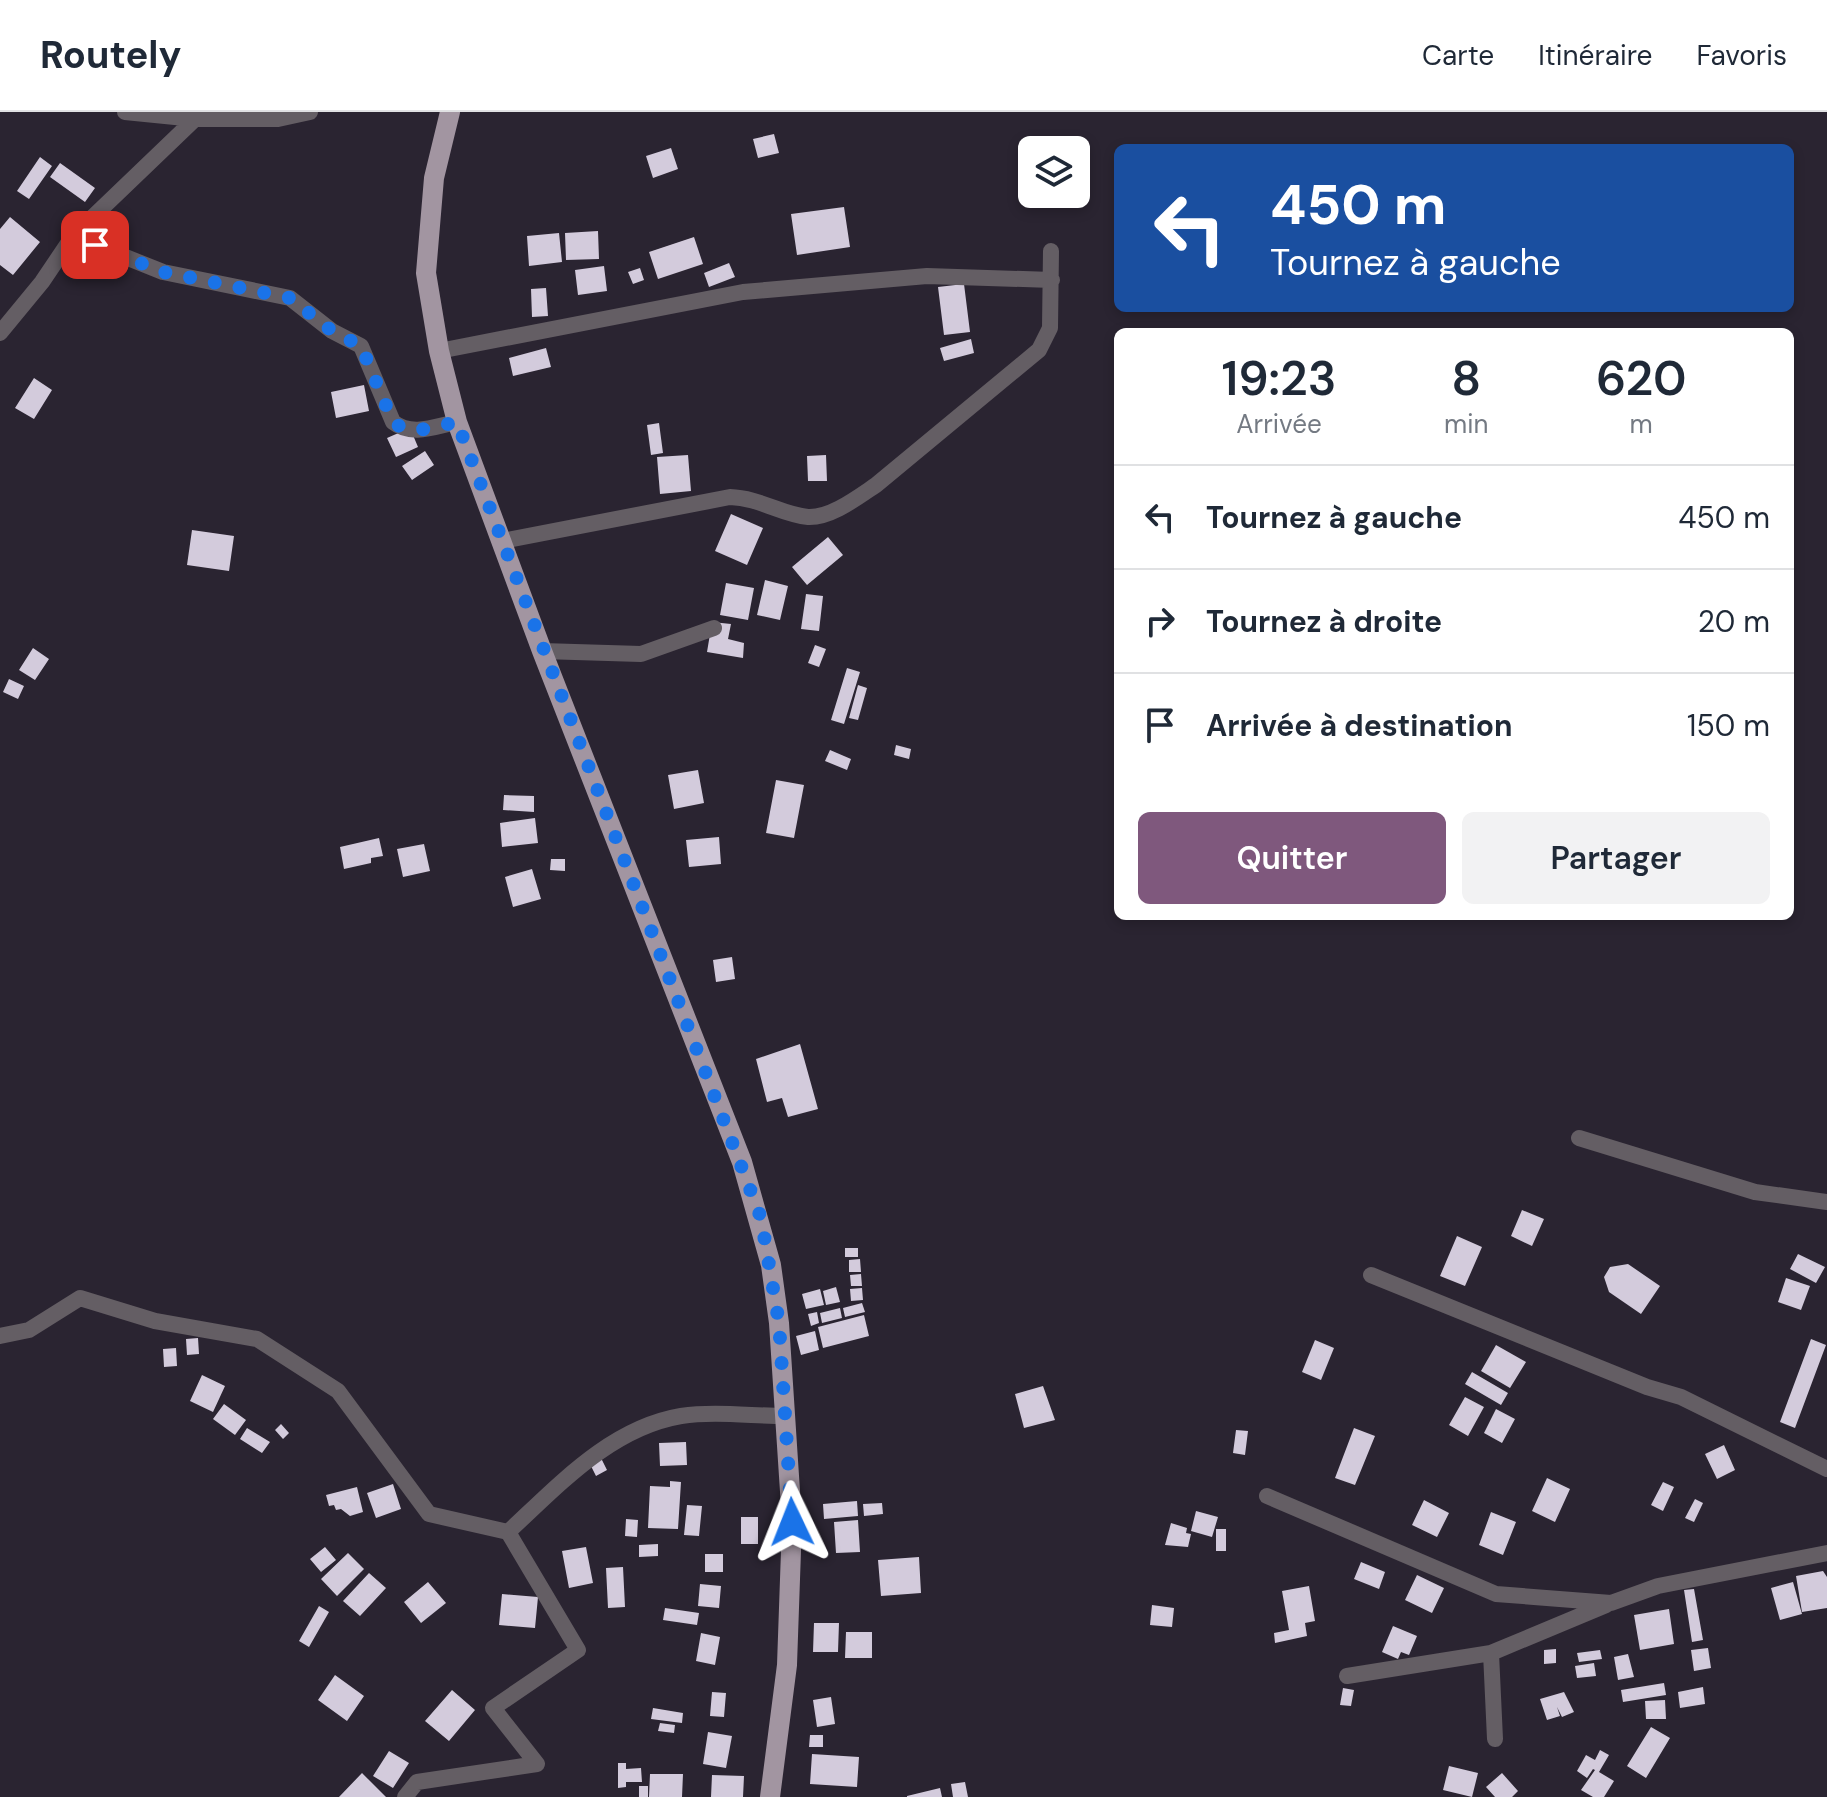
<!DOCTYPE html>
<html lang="fr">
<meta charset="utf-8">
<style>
:root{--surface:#fff;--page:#f2f2f3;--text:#1f2937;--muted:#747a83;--line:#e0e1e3;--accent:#7f587d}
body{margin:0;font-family:"DM Sans",sans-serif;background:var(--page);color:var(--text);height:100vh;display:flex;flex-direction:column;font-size:30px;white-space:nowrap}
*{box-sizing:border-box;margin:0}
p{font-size:26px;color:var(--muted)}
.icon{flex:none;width:44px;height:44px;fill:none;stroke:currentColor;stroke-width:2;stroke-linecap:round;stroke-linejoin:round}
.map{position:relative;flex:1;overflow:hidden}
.panel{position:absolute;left:1114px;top:216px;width:680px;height:592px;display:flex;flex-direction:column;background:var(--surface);border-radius:12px;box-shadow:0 4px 12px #0003}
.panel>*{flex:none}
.top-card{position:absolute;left:1114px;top:32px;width:680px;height:168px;border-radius:12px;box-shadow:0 4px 12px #0003;background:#1a4fa0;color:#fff;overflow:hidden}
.fabs{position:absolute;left:1018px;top:24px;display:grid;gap:16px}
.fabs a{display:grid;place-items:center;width:72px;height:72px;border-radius:12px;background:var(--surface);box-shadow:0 4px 12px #0003;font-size:40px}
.pin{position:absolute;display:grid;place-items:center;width:68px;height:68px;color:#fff;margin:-34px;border-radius:16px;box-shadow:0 4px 12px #0006}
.me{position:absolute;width:88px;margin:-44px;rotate:358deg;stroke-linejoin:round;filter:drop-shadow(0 0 6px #0008)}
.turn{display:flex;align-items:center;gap:28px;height:168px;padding:0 24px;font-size:36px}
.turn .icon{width:104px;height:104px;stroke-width:2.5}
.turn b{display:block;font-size:56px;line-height:68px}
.eta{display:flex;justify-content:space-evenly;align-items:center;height:136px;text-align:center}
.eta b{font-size:48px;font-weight:600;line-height:56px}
.button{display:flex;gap:16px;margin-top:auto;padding:16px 24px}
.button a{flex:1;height:92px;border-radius:12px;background:var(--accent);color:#fff;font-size:32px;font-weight:600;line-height:92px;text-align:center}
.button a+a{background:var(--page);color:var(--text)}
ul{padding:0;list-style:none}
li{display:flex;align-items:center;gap:24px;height:104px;padding:0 24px;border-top:2px solid var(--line)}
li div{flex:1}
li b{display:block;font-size:30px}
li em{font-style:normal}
header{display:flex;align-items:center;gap:48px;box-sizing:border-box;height:112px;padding:0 40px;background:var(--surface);border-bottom:2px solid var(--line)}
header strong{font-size:38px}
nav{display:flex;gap:44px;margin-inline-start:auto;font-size:28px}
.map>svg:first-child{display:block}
.building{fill:#d3cbdc}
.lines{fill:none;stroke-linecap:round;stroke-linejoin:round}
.street{stroke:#645e64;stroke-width:16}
.primary{stroke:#a295a1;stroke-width:20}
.route{stroke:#1a73e8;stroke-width:14;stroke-dasharray:0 25.2}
</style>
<header>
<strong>Routely</strong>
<nav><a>Carte</a><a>Itinéraire</a><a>Favoris</a></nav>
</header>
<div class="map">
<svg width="1827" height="1685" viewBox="0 0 1827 1685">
<rect width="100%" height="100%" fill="#2a2431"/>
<path class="building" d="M774,22L779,41L758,46L753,27Z
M671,36L678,57L653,66L646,44Z
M40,45L52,54L29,87L17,79Z
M60,51L95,76L85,90L50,65Z
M844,95L850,135L797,143L791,102Z
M10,105L40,130L13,163L0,153V117Z
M598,119L599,147L566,148L565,121Z
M559,121L562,150L529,154L527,124Z
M694,125L703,152L658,167L649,140Z
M729,151L735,165L709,175L704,161Z
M604,154L607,179L578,183L575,158Z
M640,156L644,168L633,172L628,160Z
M964,172L970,220L944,223L938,175Z
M546,176L548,204L532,205L531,177Z
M971,227L974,241L944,249L940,236Z
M546,236L551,255L513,264L509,246Z
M34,266L52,278L34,307L15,296Z
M364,273L369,299L336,306L331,280Z
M659,311L663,341L651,343L647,313Z
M410,316L418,335L396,345L387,326Z
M425,339L434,353L412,368L402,354Z
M688,343L691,379L660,382L657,345Z
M826,343L827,369H808L807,344Z
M731,402L763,416L747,453L715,439Z
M192,418L234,424L229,459L187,453Z
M828,425L843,443L807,473L792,455Z
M765,468L788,474L780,508L757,503Z
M726,471L754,476L748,508L720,503Z
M806,482L823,484L819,519L801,517Z
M712,510L731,512L728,527L744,531L743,546L707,540Z
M815,533L826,537L819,555L808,551Z
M33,536L49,547L35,568L19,558Z
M847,556L860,560L844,612L831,608Z
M9,567L24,574L18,587L3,580Z
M858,573L867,576L858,608L849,606Z
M896,633L911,637L909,647L894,643Z
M830,638L851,647L847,658L825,649Z
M698,658L704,691L674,697L668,663Z
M776,668L804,673L794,726L766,721Z
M504,683L534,684V700L503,698Z
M535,706L538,731L502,735L500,711Z
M719,725L721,752L689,755L686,728Z
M379,726L383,744L371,746V751L344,757L340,735Z
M424,732L430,759L403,765L397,737Z
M551,747H565V759L550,758Z
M532,757L541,787L513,795L505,765Z
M732,845L735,867L716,870L713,848Z
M800,932L818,997L788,1005L782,986L767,990L756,947Z
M1522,1098L1544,1107L1532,1134L1511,1124Z
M1457,1124L1482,1135L1465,1174L1440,1164Z
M845,1136H858V1145H845Z
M1798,1142L1825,1155L1816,1171L1790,1157Z
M860,1147L861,1160H849V1148Z
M1628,1152L1660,1174L1641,1202L1609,1180L1604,1165L1610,1155Z
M861,1162L862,1174H851L850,1163Z
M1786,1166L1810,1174L1801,1198L1778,1190Z
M836,1175L840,1190L826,1193L823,1179Z
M862,1176L863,1188L851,1189L850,1177Z
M820,1177L824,1193L806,1197L802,1182Z
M862,1191L865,1200L845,1205L843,1196Z
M840,1196L842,1206L822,1211L820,1201Z
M817,1200L819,1211L811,1214L808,1202Z
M864,1203L869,1224L823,1236L818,1215Z
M815,1219L819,1238L801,1243L796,1224Z
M198,1226L199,1242L187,1243L186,1227Z
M1811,1227L1826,1233L1795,1316L1780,1310Z
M1315,1228L1334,1236L1321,1268L1302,1260Z
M1496,1233L1526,1250L1510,1276L1481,1259Z
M176,1236L177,1254L164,1255L163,1237Z
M1472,1260L1508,1281L1501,1293L1465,1272Z
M202,1263L225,1274L213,1300L190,1289Z
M1043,1274L1055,1308L1024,1316L1015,1282Z
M1465,1285L1484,1295L1468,1324L1449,1313Z
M224,1292L246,1308L235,1323L213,1307Z
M1496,1297L1515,1307L1502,1331L1484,1321Z
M281,1312L289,1321L283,1327L275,1318Z
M247,1316L270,1330L262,1341L240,1327Z
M1354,1316L1375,1324L1355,1373L1335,1366Z
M1236,1318L1248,1319L1245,1343L1233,1341Z
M686,1330L687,1353L660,1354L659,1331Z
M1724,1333L1735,1358L1717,1367L1705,1342Z
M601,1346L607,1358L596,1364L590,1352Z
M1547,1366L1570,1377L1555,1410L1532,1399Z
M670,1369L681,1370L678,1417L648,1416L650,1374L670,1375Z
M1663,1370L1674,1375L1663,1399L1651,1393Z
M393,1372L401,1397L376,1406L367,1381Z
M357,1375L363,1400L350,1404L341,1397L336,1398L334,1393L329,1394L326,1383Z
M1695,1387L1703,1391L1694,1410L1685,1406Z
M1424,1388L1449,1401L1437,1425L1412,1413Z
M857,1389L858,1404L824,1407L823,1392Z
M882,1391L883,1402L864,1404L863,1392Z
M687,1393L702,1394L699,1424L684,1423Z
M1196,1399L1218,1405L1212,1425L1191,1419Z
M1491,1400L1516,1410L1503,1443L1479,1433Z
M741,1405H758V1432H741Z
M626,1407L638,1408L637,1425L625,1424Z
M858,1408L860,1440L836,1441L834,1410Z
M1171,1411L1187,1416L1186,1421L1191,1422L1188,1435L1165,1433Z
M1216,1417H1226V1439H1216Z
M658,1432V1444L639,1445V1433Z
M325,1435L336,1448L321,1460L310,1447Z
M586,1435L593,1471L569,1476L562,1439Z
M348,1441L364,1457L337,1484L321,1467Z
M705,1442H723V1460H705Z
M919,1445L921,1481L881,1484L878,1448Z
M1361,1450L1385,1460L1379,1477L1354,1467Z
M623,1455L625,1495L608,1496L606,1456Z
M1823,1459L1827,1465V1496L1802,1500L1796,1464Z
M369,1461L386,1476L360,1504L343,1489Z
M1417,1463L1444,1476L1432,1501L1405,1488Z
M428,1470L446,1491L421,1511L404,1490Z
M1793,1470L1802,1502L1780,1508L1771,1476Z
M700,1472L721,1474L719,1496L698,1494Z
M1309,1474L1315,1509L1305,1511L1307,1524L1275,1531L1274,1521L1289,1518L1282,1479Z
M1694,1477L1703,1528L1692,1530L1684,1478Z
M502,1482L538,1485L535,1516L499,1513Z
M1152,1493L1174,1496L1172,1515L1150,1513Z
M319,1494L329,1500L309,1535L299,1529Z
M665,1496L699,1501L697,1513L663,1508Z
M1669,1497L1674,1532L1640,1538L1634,1503Z
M814,1511H839L838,1540H813Z
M1393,1514L1417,1524L1409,1543L1401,1540L1398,1547L1382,1540Z
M846,1520H872V1546H845Z
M701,1521L720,1525L715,1553L696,1549Z
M1708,1536L1711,1556L1694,1559L1691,1538Z
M1556,1537V1551L1544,1552V1538Z
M1600,1538L1602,1547L1579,1550L1577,1541Z
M1628,1542L1634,1565L1618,1568L1614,1545Z
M1594,1551L1596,1564L1577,1566L1575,1554Z
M335,1563L364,1584L347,1609L318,1588Z
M1664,1571L1666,1583L1623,1590L1621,1578Z
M1703,1575L1705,1592L1680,1596L1678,1580Z
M1343,1576L1354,1578L1351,1594L1340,1593Z
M452,1578L475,1598L449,1629L425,1609Z
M712,1580L726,1581L724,1605L710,1604Z
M1564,1580L1574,1600L1562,1605L1557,1595L1560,1604L1547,1608L1540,1587Z
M831,1585L835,1612L817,1615L813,1588Z
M1665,1588L1666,1607H1646L1645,1589Z
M653,1596L683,1601L682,1611L651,1607Z
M660,1611L675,1613L674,1621L658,1619Z
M1651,1615L1670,1626L1646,1666L1627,1654Z
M708,1620L732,1624L726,1656L703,1652Z
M810,1623H823V1635H809Z
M1600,1638L1609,1643L1599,1660L1614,1669L1604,1685H1593L1581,1678L1595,1658L1593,1657L1587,1666L1577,1659L1586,1643L1595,1648Z
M389,1639L409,1651L393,1676L373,1664Z
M812,1642L859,1645L857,1675L810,1672Z
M618,1651H626V1657L641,1656L642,1670H626V1675L618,1676Z
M1449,1654L1478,1661L1472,1685L1443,1678Z
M362,1661L386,1685H339Z
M1502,1661L1518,1679L1512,1685H1495L1486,1675Z
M650,1662H683L682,1685H649Z
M712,1663L744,1664L743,1685H711Z
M965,1670L968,1685H953L951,1672Z
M639,1674H648V1685H639Z
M940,1676L942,1685H907V1684Z"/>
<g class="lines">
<path class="street" d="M125,0L195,7
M73,124L163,160L290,186L332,219L361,234L393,310C412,325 436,314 457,310
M0,221L42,170L73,124L195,7H278L310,0
M439,239L743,180L927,164L1052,168
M502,429L730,385C760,386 782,403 808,405C831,406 858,385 876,373L1039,238L1050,216L1051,139
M542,539L641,542L714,516
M1579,1026L1755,1080L1827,1090
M1371,1163L1647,1275L1681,1285L1827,1357
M0,1224L29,1218L80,1186L155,1209L257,1227L338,1279L429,1402L508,1420
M1267,1384L1496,1482L1611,1491L1658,1474L1827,1441
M1491,1541L1495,1627
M1347,1564L1491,1541L1606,1493
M405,1685L417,1670L537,1652L493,1596L578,1538L508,1420C558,1374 610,1316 681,1304C714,1299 752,1304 786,1304"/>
<path class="primary" d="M450,0L434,66L426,161L439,239L457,310L542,539L742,1050L771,1153L779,1211L792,1410L787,1553L770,1685"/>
</g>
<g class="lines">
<path class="route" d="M95,133L163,160L290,186L332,219L361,234L393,310C412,325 436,314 457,310L761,1106L779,1211L792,1410"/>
</g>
</svg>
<div class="fabs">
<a><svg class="icon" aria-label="layers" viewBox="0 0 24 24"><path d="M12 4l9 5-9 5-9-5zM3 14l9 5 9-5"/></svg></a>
</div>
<div class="pin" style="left:95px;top:133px;background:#d93025"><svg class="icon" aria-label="arrive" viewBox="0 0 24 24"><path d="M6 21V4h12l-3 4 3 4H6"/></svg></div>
<svg class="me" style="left:792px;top:1410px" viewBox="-20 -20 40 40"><path d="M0-17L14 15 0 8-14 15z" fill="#1a73e8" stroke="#fff" stroke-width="4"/></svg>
<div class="top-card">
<div class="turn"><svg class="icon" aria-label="left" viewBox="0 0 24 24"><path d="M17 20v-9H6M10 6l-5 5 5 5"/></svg><div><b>450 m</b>Tournez à gauche</div></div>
</div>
<section class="panel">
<div class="eta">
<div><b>19:23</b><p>Arrivée</p></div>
<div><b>8</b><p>min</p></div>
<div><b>620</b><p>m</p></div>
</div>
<ul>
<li><svg class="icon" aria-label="left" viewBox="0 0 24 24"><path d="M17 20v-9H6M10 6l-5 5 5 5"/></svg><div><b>Tournez à gauche</b></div><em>450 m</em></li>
<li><svg class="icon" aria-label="right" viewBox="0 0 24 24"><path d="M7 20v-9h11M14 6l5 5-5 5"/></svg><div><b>Tournez à droite</b></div><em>20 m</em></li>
<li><svg class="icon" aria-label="arrive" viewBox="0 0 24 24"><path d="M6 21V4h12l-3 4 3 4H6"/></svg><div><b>Arrivée à destination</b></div><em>150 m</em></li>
</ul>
<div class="button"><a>Quitter</a><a>Partager</a></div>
</section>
</div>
